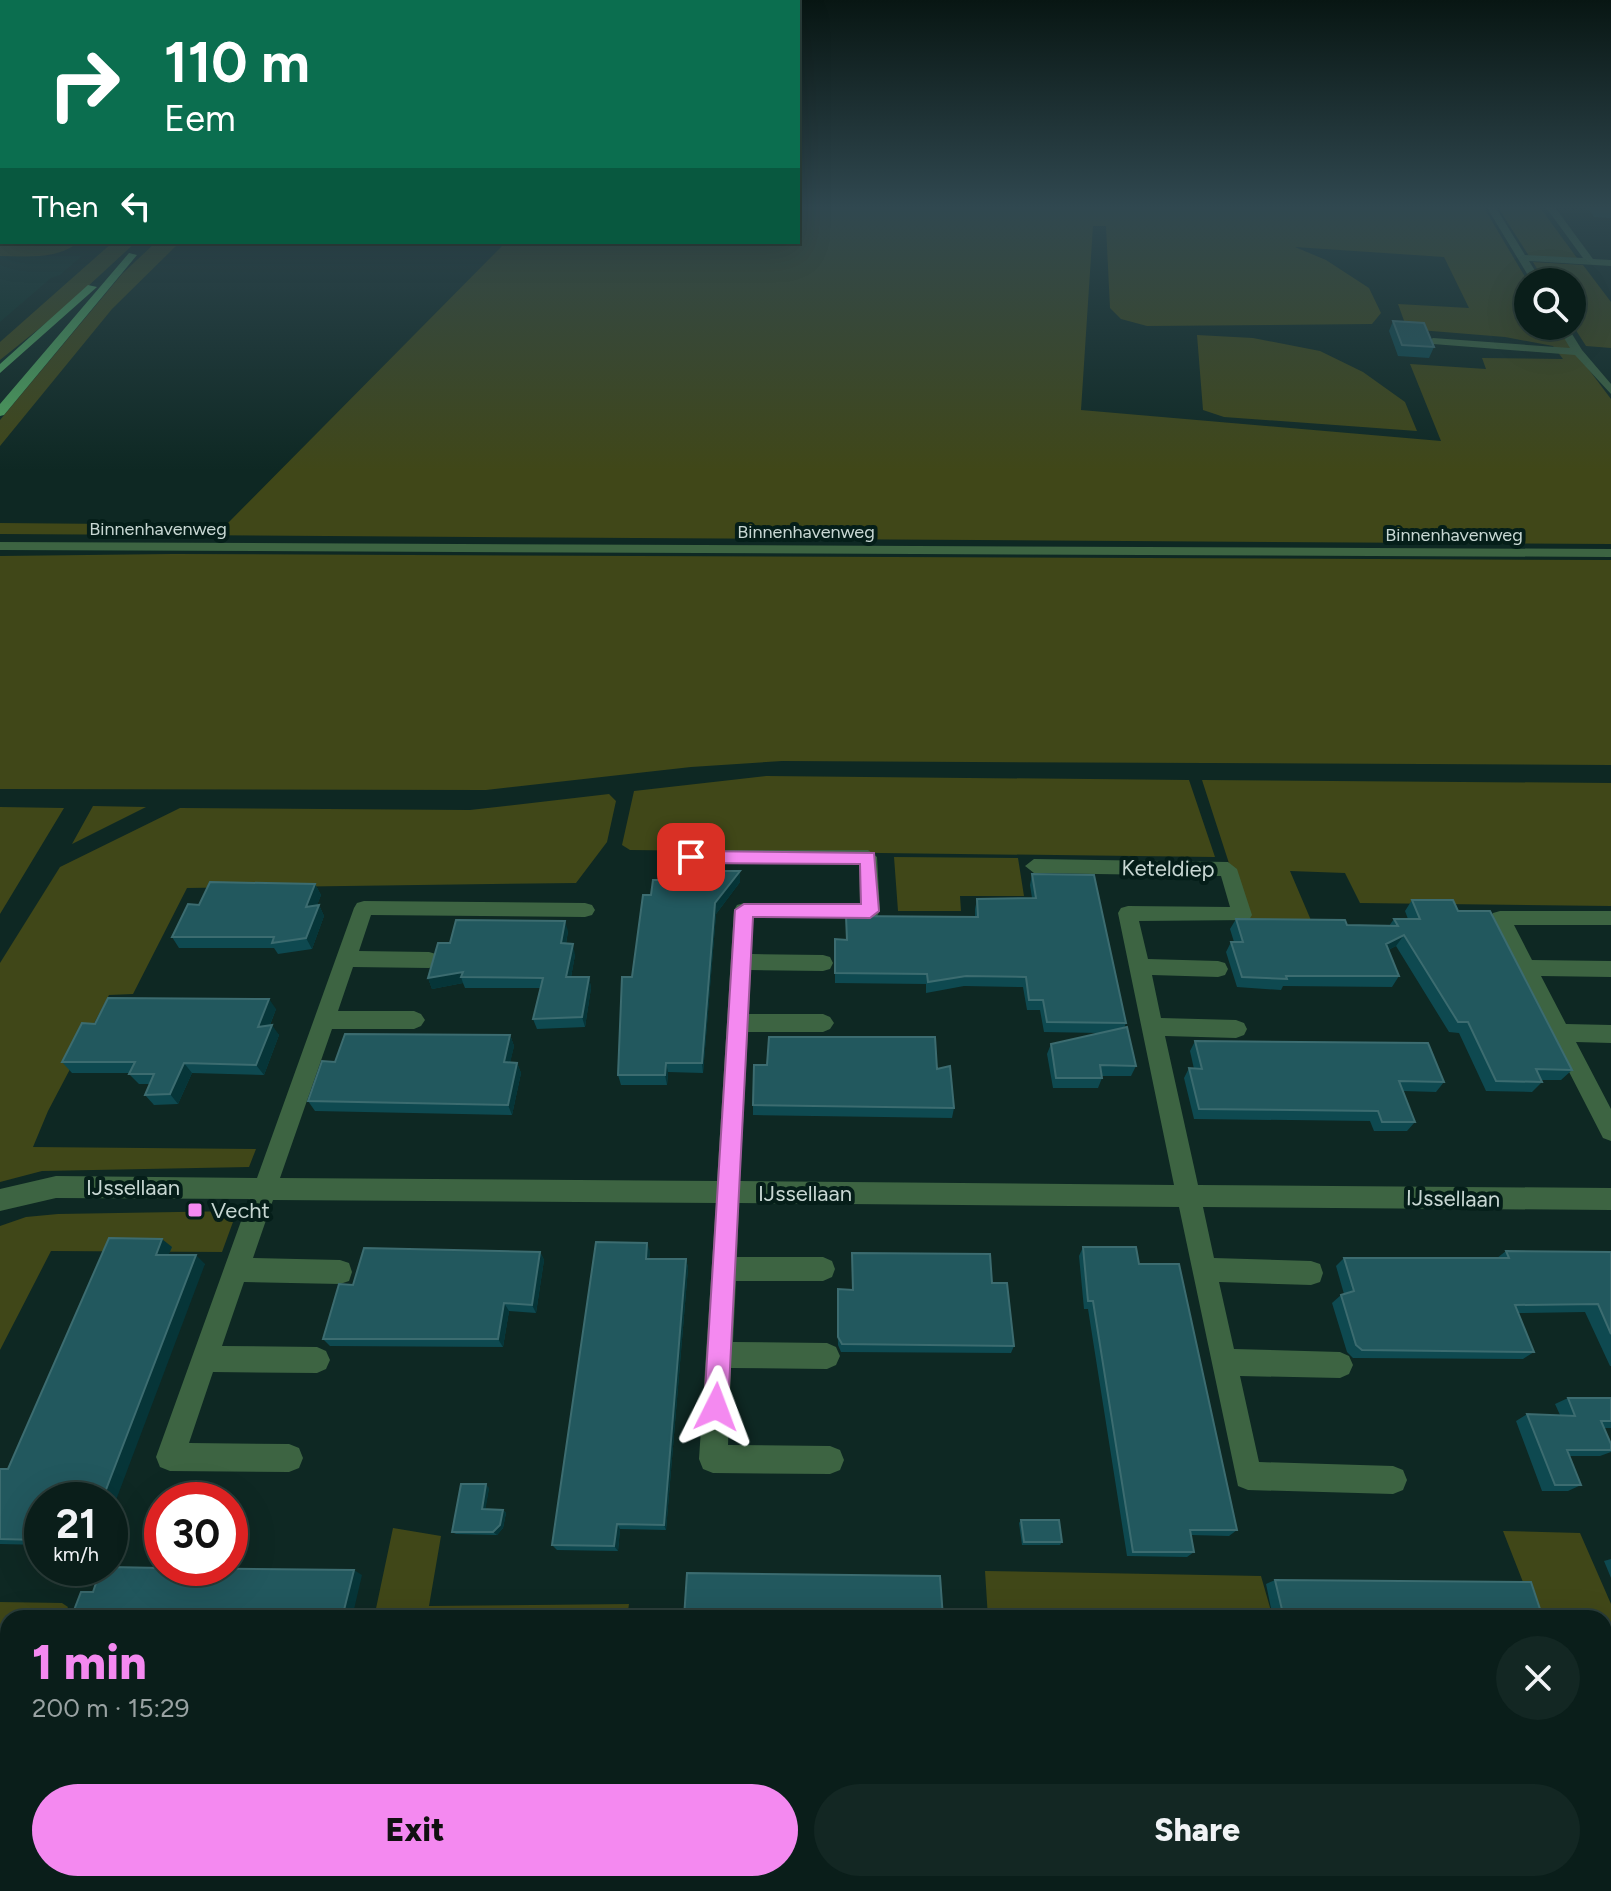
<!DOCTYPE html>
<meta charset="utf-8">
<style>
:root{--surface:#0a1e1a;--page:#132723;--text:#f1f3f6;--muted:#99a2a2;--line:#2a3c39;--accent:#f489f0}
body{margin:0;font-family:Figtree,sans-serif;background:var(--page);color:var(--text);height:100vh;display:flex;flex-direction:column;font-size:30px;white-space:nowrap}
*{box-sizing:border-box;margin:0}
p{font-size:26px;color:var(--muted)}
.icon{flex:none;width:44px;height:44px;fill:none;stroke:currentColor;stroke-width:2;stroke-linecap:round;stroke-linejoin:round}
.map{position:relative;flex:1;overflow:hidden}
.side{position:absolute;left:0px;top:1610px;width:1612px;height:282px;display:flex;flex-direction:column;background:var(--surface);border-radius:24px 24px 0 0;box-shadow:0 8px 32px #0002,0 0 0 2px var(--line)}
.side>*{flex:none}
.guide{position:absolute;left:0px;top:0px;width:800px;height:244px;box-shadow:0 8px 32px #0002,0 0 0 2px var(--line);background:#0b6e4f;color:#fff;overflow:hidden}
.tools{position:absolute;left:1514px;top:268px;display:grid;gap:16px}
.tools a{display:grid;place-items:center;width:72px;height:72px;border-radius:50%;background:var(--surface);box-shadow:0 8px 32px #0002,0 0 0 2px var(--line);font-size:40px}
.speed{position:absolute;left:24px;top:1482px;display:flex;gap:16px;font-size:40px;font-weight:700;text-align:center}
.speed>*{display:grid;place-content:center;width:104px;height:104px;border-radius:50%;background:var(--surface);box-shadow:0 8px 32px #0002,0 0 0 2px var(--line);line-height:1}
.speed small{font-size:20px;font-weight:400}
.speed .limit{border:12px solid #d22;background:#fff;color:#111}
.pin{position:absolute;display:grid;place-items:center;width:68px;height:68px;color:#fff;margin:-34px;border-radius:16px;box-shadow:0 4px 12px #0006}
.me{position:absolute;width:88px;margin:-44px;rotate:3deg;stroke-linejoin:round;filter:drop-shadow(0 0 6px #0008)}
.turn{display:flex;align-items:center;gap:28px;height:168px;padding:0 32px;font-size:36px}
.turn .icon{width:104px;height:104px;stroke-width:2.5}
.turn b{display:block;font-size:56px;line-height:68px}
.then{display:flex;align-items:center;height:76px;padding:0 32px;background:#0003;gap:16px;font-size:30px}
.round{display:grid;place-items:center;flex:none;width:84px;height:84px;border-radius:42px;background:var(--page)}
.overview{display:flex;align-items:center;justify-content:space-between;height:136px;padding:0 32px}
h1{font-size:48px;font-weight:800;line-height:60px;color:var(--accent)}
.cta{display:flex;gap:16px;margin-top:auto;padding:16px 32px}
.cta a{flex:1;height:92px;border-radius:48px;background:var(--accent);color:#111;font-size:32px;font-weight:800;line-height:92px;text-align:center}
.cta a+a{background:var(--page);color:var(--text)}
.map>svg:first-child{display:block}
.built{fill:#0c3129}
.green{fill:#404718;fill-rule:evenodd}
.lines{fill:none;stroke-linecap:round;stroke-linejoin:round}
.minor{fill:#3d6442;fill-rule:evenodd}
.major{fill:#4fa55e;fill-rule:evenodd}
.wall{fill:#0e4950}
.shaded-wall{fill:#063538}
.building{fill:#22585e;stroke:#3c6c70;stroke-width:2}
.route{fill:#f489f0;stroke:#9f599c;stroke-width:2}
.poi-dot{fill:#f489f0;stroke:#051e19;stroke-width:3}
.labels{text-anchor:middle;stroke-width:8;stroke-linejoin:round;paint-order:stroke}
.far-street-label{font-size:18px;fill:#c8d7d3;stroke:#051e19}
.street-label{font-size:22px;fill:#c8d7d3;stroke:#051e19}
.poi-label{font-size:22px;fill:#c8d7d3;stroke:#051e19;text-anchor:start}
</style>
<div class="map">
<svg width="1611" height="1891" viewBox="0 0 1611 1891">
<rect width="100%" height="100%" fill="#0e2823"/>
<path class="built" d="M0,256H82L60,275L51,278L0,322Z"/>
<path class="green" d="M0,206L2,242H79C56,260 28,256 0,256Z
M798,206H1483L1528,282V326H1556L1611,399V544L0,534V523L226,525L506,242H798ZM1093,226H1106L1110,308L1121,319L1147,326L1372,324L1381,313L1369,288L1326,260L1295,247L1444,257L1469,308L1398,304L1407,329L1505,337L1553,346L1563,359L1482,358L1486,369L1410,364L1441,441L1081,410Z
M1497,206H1539L1577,258L1529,256Z
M113,242H136L61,311L0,360V342Z
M156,242H180L112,309L0,446V420L122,274Z
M1533,262L1583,265L1611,302V348L1586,346L1572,324V282H1545Z
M1197,335L1253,338L1320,351L1363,372L1405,402L1417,431L1224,417L1203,410Z
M173,554L1611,560V765L782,761L691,767L486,790L0,789V556Z
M766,776L1189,780L1215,857L630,850L622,845L634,791Z
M1202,780L1611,783V906L1360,903L1345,873L1290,871L1313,925H1249Z
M609,794L616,801L607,842L576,883L187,888L133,994L109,995L48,1111L33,1147L256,1149L249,1167L42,1171L0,1182V963L60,867L180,808L470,810Z
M93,806L146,807L72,844Z
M0,807L64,808L0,914Z
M894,857L1018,858L1024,896H960L961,911H898Z
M237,1211L222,1252L51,1251L0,1350V1226L26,1217L58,1214Z
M393,1528L441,1536L429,1606L629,1604L627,1618H374Z
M1503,1531L1580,1533L1611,1604V1891H0V1602L62,1603L68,1607L63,1618H8V1884H1604V1618H1537Z
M985,1571L1261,1576L1273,1618H988Z"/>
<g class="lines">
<path class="minor" d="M1486,206H1495L1525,255L1583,258L1545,206H1554L1593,259L1611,260V266L1529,261L1542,282H1532Z
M1557,326H1567L1582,350L1611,384V394L1575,355L1433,344L1428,341L1433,338L1570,348Z
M0,542L1611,549V557L0,550Z
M691,850H868L877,857L880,911L877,916L753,917L752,954L823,955L830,957L833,963L830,969L823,971L751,970L749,1014H823L830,1017L834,1023L830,1029L823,1032H748L740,1181L1174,1185L1118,913L1121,908L1128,906L1230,907L1221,876L1034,873L1025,866L1034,859L1228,862L1237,869L1252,915L1249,920L1139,921L1148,959L1218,961L1225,963L1228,969L1225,975L1218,977L1152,975L1161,1018L1236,1020L1244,1023L1247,1029L1244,1035L1236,1038L1165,1036L1198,1185L1611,1188V1210L1203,1207L1214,1258L1311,1261L1320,1264L1323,1273L1320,1282L1311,1285L1219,1282L1234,1349L1340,1352L1349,1356L1353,1365L1349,1374L1340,1378L1240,1376L1259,1462L1393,1466L1403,1470L1407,1480L1403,1490L1393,1494L1248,1490L1238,1486L1179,1207L739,1203L737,1257H823L832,1261L835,1269L832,1277L823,1281H736L733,1342L827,1343L836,1347L840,1356L836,1365L827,1369L731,1368L728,1445L830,1446L840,1450L844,1460L840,1470L830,1474L713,1473L703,1469L699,1459L716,1203L273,1200L253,1258L340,1260L349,1263L352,1272L349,1281L340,1284L244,1282L222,1346L317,1347L326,1351L330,1360L326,1369L317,1373L213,1372L189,1443L289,1444L299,1448L303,1458L299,1468L289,1472L170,1471L160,1467L156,1457L249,1199L56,1198L0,1211V1189L56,1176L257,1178L354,908L357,903L364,901L585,903L592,905L595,910L592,915L585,917L371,915L359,951L429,952L436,954L439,960L436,966L429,968L353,967L338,1011H414L421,1014L425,1020L421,1026L414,1029H332L280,1178L717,1181L734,910L737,905L744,903L860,904L859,864H691L682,857Z
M1500,911H1611V925H1514L1532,960L1611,961V977L1541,976L1566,1024L1611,1025V1043L1576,1042L1611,1109V1141L1603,1138L1490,918L1493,913Z"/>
<path class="major" d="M129,253L137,255L4,415L0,416V404Z
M88,285L97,287L0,373V364Z"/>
</g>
<path class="wall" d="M1586,206H1611V218L1594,217Z
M1393,321L1434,347L1429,358L1398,356L1389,331Z
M740,871V882L716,914L703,1073L668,1072L667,1085H621L618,1075L632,977L651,895L668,880Z
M1032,874L1126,1023L1124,1028L1136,1066L1131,1076H1102V1078L1098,1088H1053L1047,1054L1051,1044L1100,1033L1044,1032L1040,1010H1027L1023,987L964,986L926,993V984L835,983V939L846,940V916L975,917V909L977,899L1032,898L1030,885Z
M315,884L321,895L317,905H319L324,916L312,949L278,954L274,948H179L172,937Z
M1412,900L1458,911L1572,1070L1561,1080H1541L1542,1082L1532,1092L1486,1091L1459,1033L1449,1032L1396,946L1388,950L1399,976L1392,987L1283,986L1281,990L1237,987L1226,952L1231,942H1234L1230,929L1236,919L1347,925L1389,926L1394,919H1408L1405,911Z
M568,931L566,944L575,955L571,977H589L591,988L585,1027L537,1029L533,1019L541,988H465L463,983L432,989L428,978L450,943Z
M276,1009L270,1025L279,1035L264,1075L192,1073L178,1104L154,1105L145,1095L149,1084H139L129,1074L130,1073H72L62,1062L95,1024Z
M510,1035L514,1046L510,1062L517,1063L521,1073L512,1115L315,1111L308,1101L335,1062Z
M1195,1041L1444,1082L1436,1092L1403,1091L1415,1122L1407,1131H1374L1370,1121L1194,1119L1184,1078L1189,1068L1194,1069L1190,1051Z
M767,1065L937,1069L954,1108L952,1118L753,1115V1105Z
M172,1247L168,1255L205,1264L42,1500V1545L0,1544V1469H8Z
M1083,1247L1139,1264L1237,1530L1229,1536L1191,1535L1194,1552L1187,1557L1127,1556L1088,1309H1084L1079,1256Z
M650,1251L649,1259H686L688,1268L666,1530L620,1529L618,1551L557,1550L552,1545Z
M1506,1251L1611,1252V1366H1610L1585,1312L1518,1313L1534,1352L1523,1359L1353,1358L1347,1352L1332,1303L1341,1295L1344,1294L1336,1266L1344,1258H1497Z
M540,1252L544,1260L536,1313L509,1311L503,1347L330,1346L323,1339L353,1285Z
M852,1253L992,1283L1014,1346L1011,1353L841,1352L838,1345L837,1298L852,1290Z
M1568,1398H1611V1428H1604L1611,1444V1452L1600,1456H1569L1581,1485L1568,1491H1542L1516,1421L1527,1414L1560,1415L1555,1404Z
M489,1488L485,1509L503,1510L506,1513L503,1528L497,1535L456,1534L452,1532Z
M1021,1520L1062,1542L1060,1545H1022L1019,1523Z
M1611,1559V1578L1604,1561Z
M1275,1580L1543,1618H1273L1266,1584Z"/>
<path class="shaded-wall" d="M740,871V882L716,914L703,1073L702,1063L715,903Z
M315,884L321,895L312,918L306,907Z
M319,905L324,916L312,949L306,938Z
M565,921L568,931L564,954L561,943Z
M1404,935L1396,946L1378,955L1386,944Z
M573,944L575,955L569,988L566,977Z
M463,972L461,977L463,983L432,989L428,978Z
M589,977L591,988L585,1027L582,1017Z
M269,999L276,1009L265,1037L258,1027Z
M272,1025L279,1035L264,1075L256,1065Z
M510,1035L514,1046L508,1072L504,1062Z
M184,1063L192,1073L178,1104L170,1094Z
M517,1063L521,1073L512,1115L508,1105Z
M666,1063L668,1072L667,1085L665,1075Z
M162,1239L172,1247L165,1263L156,1255Z
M647,1243L650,1251L648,1268L646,1259Z
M540,1252L544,1260L536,1313L532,1305Z
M196,1255L205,1264L110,1516V1500H102Z
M686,1259L688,1268L666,1530L664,1525Z
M504,1303L509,1311L503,1347L498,1339Z
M486,1484L489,1488L485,1512L482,1509Z
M503,1510L506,1513L503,1528L497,1535L493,1532Z
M617,1524L620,1529L618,1551L614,1546Z
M354,1570L362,1575L352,1618H342Z"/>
<path class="building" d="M1393,321L1424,323L1434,347L1402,345Z
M669,871H740L715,903L702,1063H666L665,1075H618L622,977H632L643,895H651L653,880H668Z
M1032,874L1094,875L1126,1023L1047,1022L1043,1000H1029L1026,977L966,976L928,982L927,974L835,973V939L847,940L846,916L978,917L977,899L1036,898Z
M210,882L315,884L306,907L319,905L306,938L272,943L274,937H172L188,904L199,905Z
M1412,900H1453L1458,911H1490L1572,1070L1536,1069L1542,1082L1496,1081L1468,1022H1458L1404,935L1386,944L1399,976H1286L1287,979L1242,977L1231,942H1243L1236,919L1345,920L1347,925L1398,926L1394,919H1420Z
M456,920L565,921L561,943L573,944L566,977H589L582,1017L533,1019L543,978L461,977L463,972L428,978L438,943H450Z
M108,998L269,999L258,1027L272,1025L256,1065L184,1063L170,1094L145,1095L154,1074H129L135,1062H62L82,1023L95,1024Z
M1127,1027L1136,1066L1100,1065L1102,1078H1056L1051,1044Z
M345,1034L510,1035L504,1062L517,1063L508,1105L308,1101L322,1061L335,1062Z
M769,1037H935L937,1069L950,1066L954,1108L753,1105L754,1065H767Z
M1195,1041L1428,1043L1444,1082L1399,1081L1415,1122H1382L1378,1111L1199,1109L1189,1068L1202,1069Z
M109,1238L162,1239L156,1255H196L102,1500H42V1534L39,1540L0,1539V1469H8Z
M596,1242L647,1243L646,1259H686L664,1525L617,1524L614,1546L552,1545Z
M1083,1247H1136L1139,1264H1179L1237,1530H1190L1194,1552H1133L1093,1301H1088Z
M364,1248L540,1252L532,1305L504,1303L498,1339H323L339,1284L353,1285Z
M1506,1251L1611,1252V1334L1598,1304L1515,1305L1534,1352L1362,1350L1356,1345L1341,1295L1354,1291L1344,1258H1509Z
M852,1253L990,1254L992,1283H1007L1014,1346L842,1344L838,1337V1289L853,1290Z
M1568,1398H1611V1421H1601L1611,1444V1450H1567L1581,1485H1555L1527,1414L1575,1416Z
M461,1484H486L482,1509L503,1510L500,1525L493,1532H452Z
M1021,1520H1059L1062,1542H1024Z
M110,1567L162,1568L354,1570L342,1618H71L81,1592H93L101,1568Z
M687,1573L940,1576L943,1618H684Z
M1275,1580L1531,1582L1543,1618H1284Z"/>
<linearGradient id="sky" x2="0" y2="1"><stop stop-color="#081613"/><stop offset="0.44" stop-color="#304850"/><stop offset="1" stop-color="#304850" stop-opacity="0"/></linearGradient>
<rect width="1611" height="471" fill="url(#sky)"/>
<path class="route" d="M691,851L874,853L879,911L870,918L753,917L728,1407L725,1416L716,1419L708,1416L704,1407L735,910L744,904H861L860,864L691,863L683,857Z"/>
<rect class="poi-dot" x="187" y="1202" width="16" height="16" rx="4"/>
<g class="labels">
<g class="far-street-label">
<text x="158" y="535">Binnenhavenweg</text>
<text x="806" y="538">Binnenhavenweg</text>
<text x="1454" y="541">Binnenhavenweg</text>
</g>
<g class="street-label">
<text transform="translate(1168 868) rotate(1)" y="8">Keteldiep</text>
<text x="133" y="1195">IJssellaan</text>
<text x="805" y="1201">IJssellaan</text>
<text transform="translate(1453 1198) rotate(1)" y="8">IJssellaan</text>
</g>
<g class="poi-label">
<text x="211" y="1218">Vecht</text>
</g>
</g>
</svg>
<div class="tools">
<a><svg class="icon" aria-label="search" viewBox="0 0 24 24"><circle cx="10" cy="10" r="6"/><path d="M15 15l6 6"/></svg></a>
</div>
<div class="speed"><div>21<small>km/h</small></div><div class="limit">30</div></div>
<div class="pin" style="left:691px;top:857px;background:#d93025"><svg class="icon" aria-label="arrive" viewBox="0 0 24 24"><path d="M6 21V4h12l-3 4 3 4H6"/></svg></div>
<svg class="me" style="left:716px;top:1407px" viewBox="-20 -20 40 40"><path d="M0-17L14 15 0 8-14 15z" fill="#f489f0" stroke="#fff" stroke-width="4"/></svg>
<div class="guide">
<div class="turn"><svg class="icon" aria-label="right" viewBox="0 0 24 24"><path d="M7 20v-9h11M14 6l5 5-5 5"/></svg><div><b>110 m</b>Eem</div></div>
<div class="then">Then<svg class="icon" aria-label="left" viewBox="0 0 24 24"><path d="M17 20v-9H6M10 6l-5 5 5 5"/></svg></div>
</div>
<section class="side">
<div class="overview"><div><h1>1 min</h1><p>200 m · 15:29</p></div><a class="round"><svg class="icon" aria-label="close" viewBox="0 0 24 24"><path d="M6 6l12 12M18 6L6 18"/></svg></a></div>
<div class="cta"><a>Exit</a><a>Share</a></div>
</section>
</div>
